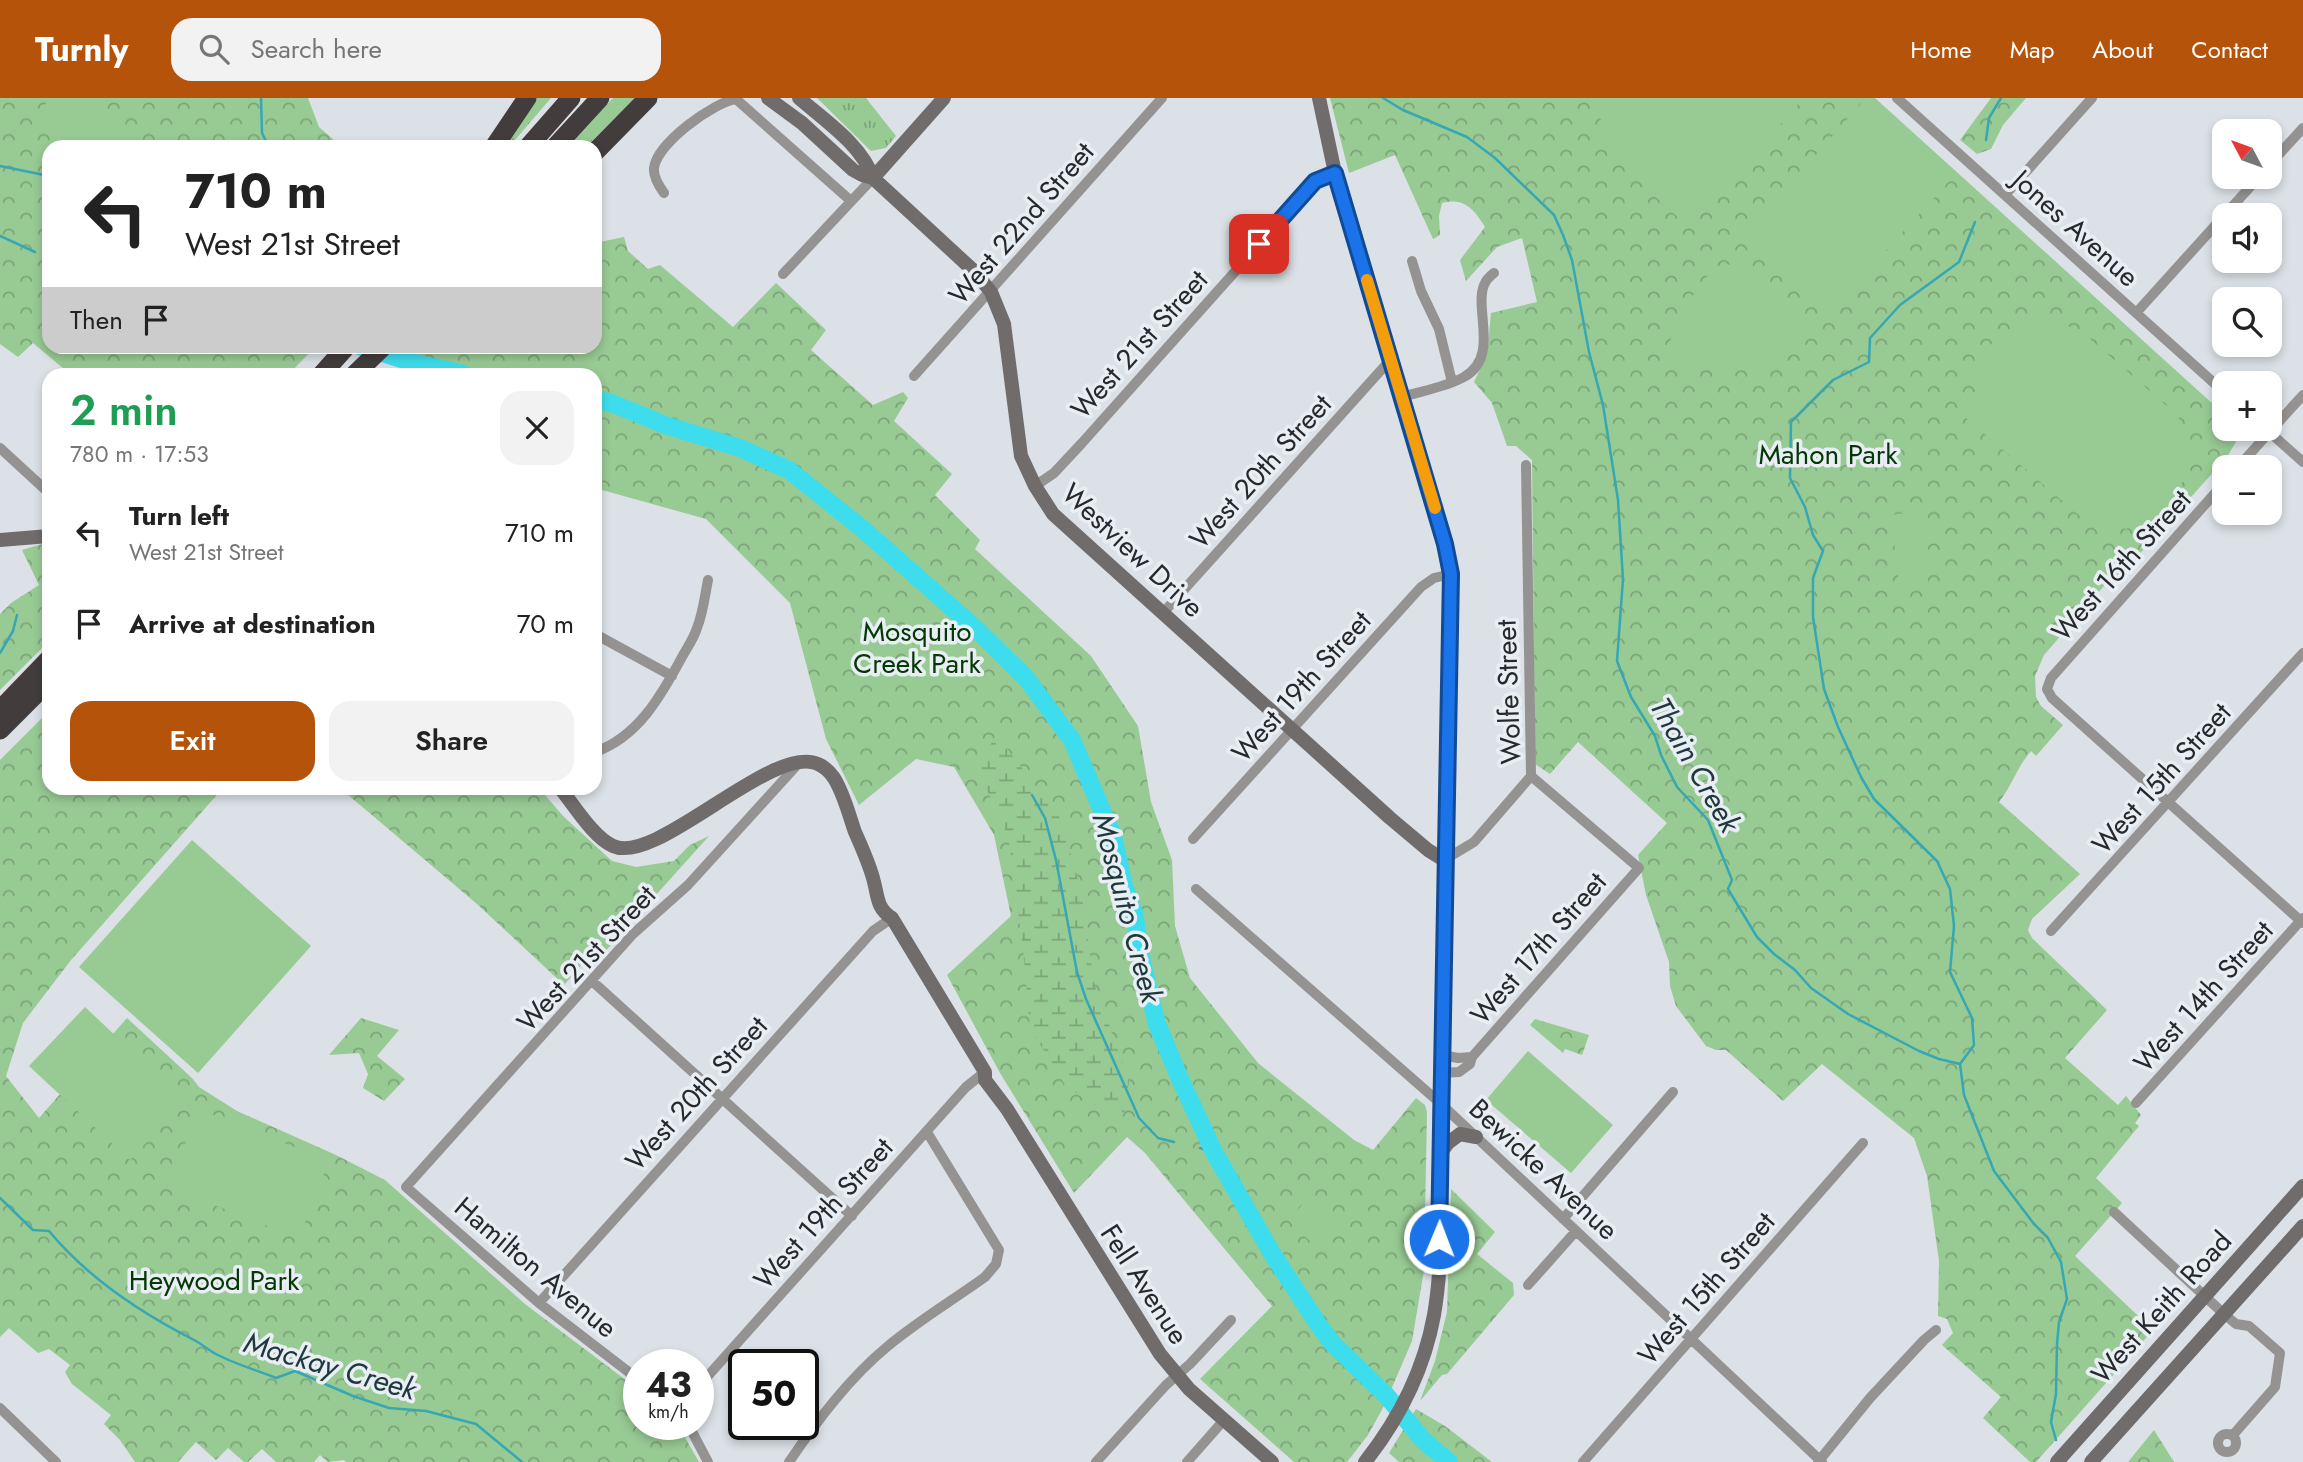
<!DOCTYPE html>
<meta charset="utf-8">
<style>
:root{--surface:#fff;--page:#f2f2f2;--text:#222;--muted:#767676;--accent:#b45309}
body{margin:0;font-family:Jost,sans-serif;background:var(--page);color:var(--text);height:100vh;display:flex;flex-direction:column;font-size:26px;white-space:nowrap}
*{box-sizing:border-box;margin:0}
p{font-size:23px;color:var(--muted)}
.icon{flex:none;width:38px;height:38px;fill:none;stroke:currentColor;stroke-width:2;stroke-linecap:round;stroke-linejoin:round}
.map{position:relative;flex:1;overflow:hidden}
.sheet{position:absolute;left:42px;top:270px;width:560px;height:427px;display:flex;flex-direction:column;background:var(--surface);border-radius:21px;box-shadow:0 4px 10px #0003}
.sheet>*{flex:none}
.guide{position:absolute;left:42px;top:42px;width:560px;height:214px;border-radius:21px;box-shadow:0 4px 10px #0003;background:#fff;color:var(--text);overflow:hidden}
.needle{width:46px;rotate:311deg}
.tools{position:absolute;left:2212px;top:21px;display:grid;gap:14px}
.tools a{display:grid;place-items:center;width:70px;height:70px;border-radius:14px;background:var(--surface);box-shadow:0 4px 10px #0003;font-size:35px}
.speed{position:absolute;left:623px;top:1251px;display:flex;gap:14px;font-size:35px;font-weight:700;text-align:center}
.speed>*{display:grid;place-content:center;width:91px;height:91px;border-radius:50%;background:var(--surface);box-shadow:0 4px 10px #0003;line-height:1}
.speed small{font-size:18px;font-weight:400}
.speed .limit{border:4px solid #111;border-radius:10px;background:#fff;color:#111}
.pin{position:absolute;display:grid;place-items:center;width:60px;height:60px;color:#fff;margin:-30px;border-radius:14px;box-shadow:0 4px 10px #0006}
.me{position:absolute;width:77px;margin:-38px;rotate:1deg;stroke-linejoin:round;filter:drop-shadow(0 0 5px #0008)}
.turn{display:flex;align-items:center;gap:24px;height:147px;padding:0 28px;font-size:32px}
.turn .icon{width:91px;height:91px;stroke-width:2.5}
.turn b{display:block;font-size:49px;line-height:60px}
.then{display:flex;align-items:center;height:66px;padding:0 28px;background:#0003;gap:14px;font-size:26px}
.round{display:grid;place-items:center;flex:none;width:74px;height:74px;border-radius:21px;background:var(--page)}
.summary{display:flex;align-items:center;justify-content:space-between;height:119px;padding:0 28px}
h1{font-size:42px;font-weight:600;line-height:52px;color:#1e9e55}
.primary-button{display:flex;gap:14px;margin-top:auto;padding:14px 28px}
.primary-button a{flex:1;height:80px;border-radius:21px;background:var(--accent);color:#fff;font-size:28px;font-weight:600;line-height:80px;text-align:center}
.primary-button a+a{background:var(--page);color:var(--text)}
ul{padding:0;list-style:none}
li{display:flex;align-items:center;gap:21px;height:91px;padding:0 28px}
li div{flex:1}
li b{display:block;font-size:26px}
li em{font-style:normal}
header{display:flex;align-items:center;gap:42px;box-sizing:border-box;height:98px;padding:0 35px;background:var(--accent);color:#fff}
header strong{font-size:33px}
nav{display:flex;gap:38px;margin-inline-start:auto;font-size:24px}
.search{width:490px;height:63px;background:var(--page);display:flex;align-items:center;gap:18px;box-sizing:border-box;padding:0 24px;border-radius:21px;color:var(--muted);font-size:26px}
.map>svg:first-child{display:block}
.grass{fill:url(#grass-tufts)}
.forest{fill:url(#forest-crowns)}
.wetland{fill:url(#wetland-marsh)}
.garden{fill:#98ca94}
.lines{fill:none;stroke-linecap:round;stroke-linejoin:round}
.stream{stroke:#36a7b3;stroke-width:2.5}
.river{stroke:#3ddded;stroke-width:18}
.street{stroke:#959292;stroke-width:10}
.secondary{stroke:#716c6c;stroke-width:14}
.highway{stroke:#433c3c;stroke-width:19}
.route-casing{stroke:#114b97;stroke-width:18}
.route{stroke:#1a73e8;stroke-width:12}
.slow{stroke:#f59e0b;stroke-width:12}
.labels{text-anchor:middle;stroke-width:7;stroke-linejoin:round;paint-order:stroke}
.street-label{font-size:28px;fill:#27292b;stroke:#e8eef4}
.park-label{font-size:28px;fill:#043804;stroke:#e8eef4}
.water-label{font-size:30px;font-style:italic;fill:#1f383b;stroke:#e8eef4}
</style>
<header>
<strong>Turnly</strong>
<div class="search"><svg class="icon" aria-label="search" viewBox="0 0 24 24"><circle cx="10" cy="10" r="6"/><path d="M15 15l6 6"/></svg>Search here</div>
<nav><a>Home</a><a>Map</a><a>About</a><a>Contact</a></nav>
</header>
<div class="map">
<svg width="2303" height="1364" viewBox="0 0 2303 1364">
<defs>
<pattern id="grass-tufts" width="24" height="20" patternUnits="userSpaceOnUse" patternTransform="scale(1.75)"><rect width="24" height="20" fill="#98ca94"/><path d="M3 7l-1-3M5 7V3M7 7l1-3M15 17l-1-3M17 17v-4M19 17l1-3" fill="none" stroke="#7ca479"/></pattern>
<pattern id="forest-crowns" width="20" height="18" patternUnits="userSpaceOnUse" patternTransform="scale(1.75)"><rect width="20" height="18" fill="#98ca94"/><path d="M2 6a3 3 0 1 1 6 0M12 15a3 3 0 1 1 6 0" fill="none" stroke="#7ca479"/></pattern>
<pattern id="wetland-marsh" width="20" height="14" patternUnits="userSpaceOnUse" patternTransform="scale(1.75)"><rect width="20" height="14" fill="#98ca94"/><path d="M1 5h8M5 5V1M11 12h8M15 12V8" fill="none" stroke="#7ca479"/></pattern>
</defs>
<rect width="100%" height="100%" fill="#dbe1e6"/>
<path class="grass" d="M535,0H551L509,49H500Z
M613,0H635L586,49H566Z
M817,0H866L896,38L886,50L871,53Z"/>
<path class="forest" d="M0,0H308L319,29L342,49H49V248L315,249L289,276H70L33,245L18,259L0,246Z
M1330,0H1875L2224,316V331L2243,332L2227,359L2118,480L2110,481L2044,557L2035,578L2036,599L2041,608L2063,627L2036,658L2031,653C2017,669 2012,688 1999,704L2080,776L2032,821L2028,832L2032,840L2107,912L2065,960L2118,1007L2126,998L2141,1017L2135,1025L2139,1028L2096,1080L2122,1105L2075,1158L2153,1232L2036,1364H2030L1983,1320L2001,1299L1942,1247L1953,1235L1947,1221L1938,1218L1939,1163L1927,1078L1914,1040L1822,966L1783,1003L1726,952H1716L1706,948L1676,908L1670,888L1669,864L1646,797L1638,757L1667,725L1578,644L1550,676L1535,666L1532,362L1516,348H1507L1492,305L1474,284L1487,257L1491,215L1537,204L1522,140L1497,149L1466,183L1460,162L1485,129C1474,111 1464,99 1442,105L1439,118L1440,137L1433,141L1395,57L1349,75Z
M1991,0H2026L2003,27L1991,51L1977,56L1960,42Z
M624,139L628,153L648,171L660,167L733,229L776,185L826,232L811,252L873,307L903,294L908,300L894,323L952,376L935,397L980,442L975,451L1091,558L1138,628L1151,704L1172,762L1175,828L1190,880L1258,965L1354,1042L1373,1052L1416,1000L1425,1007L1427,1014L1424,1172L1412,1243L1384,1308L1368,1337L1347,1364H1294L1200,1281L1272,1208L1145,1055L1127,1039L1074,1095L1000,975L947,877L1011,818L994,737L954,669L916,661L859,707L826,641L790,505L706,421L595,390V276H400L425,249L595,248V145Z
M49,444V543L0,592V516L11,505L39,487L22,452Z
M49,613V690H223L71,862L23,925L6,978L39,1020L127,920L192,980L199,989L237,1013L336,1057L385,1082L525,1206L639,1292V1326L678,1327L699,1364H346L344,1362L328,1364L320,1357L314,1364H276L262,1351L248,1364H244L228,1350L216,1362L196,1344L178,1364H135L120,1342L104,1326L111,1317L72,1286L65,1274L70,1267L49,1251L38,1255L9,1230L0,1239V662Z
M340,690H539L563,718L612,763L636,769L674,763L690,747L709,738L592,868L585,863L564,887L477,806Z
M361,920L399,932L377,958L405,981L384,1003L363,990L368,976L359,955L329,957Z
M1535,921L1589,937L1582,957L1565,951L1563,955L1530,927Z
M1451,1091L1495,1134L1477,1156L1513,1185L1514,1197L1447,1276L1442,1277L1420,1303L1435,1263L1447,1214Z
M1416,1311L1445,1328L1492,1364H1399L1389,1355Z
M2154,1332L2174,1364H2128Z"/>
<path class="wetland" d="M996,636L1062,723L1082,798L1094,885L1129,983L1124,1016L1096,1008L1065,987L1030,930L1023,851L1008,738L978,672Z"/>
<path class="garden" d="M51,0H78L122,40L123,48L76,49L40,18V12Z
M1618,0H1804L1693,124L1684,125L1635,80L1599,18Z
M1865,1L1952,80L1826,218L1741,142Z
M1733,166L1757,183L1806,228C1778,280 1710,284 1665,254L1690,201L1714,169Z
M2041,222L2068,228L2089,240L2168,309L2178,318L2185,334L2188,369L2182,385L2171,404L2151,420L2126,431L2103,426L2097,433L1965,319L1976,307C1972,260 1993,228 2041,222Z
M1920,413L1928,482L1899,486L1891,417Z
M192,742L311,848L198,975L79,869Z
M85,909L185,1003L130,1062L29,968Z
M1528,953L1613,1027L1571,1075L1486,1002Z
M199,1011L329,1063L299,1140L168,1089Z
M1306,1103L1335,1132L1317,1150L1288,1122Z"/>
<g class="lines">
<path class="stream" d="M261,0L262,35L269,49
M1383,0L1403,12L1467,39L1495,60L1554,117L1563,137L1572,162L1589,254L1603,307L1618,402L1623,481L1617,563L1631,599L1655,638L1661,657L1677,689L1708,722L1732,782L1728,791L1757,839L1774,856L1795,872L1811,890L1848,916L1919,953L1939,961L1960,966
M1986,42L1989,20L2001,0
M0,68L49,78
M0,138L35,154
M0,555L13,533L17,517
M1032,697L1045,720L1056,762L1077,874L1086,901L1139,1020L1158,1040L1174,1044
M1960,966L1974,947L1972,920L1950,874L1954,828L1950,791L1937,763L1874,701L1861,679L1838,629L1824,591L1813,519V480L1823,453L1813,437L1805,409L1790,380L1791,324L1833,282L1869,264L1870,240L1900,207L1959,164L1975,124
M1960,966L1964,997L1994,1073L2034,1126L2048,1140L2061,1164L2067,1201L2059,1224L2057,1246L2056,1296L2051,1324L2056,1342
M1200,1050L1214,1054
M0,1100L33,1132L49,1133C87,1179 141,1215 194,1242C202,1246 208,1252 216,1256C235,1266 256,1272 276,1280L295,1273L353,1298L389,1310L426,1313L476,1326L522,1364"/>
<path class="river" d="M359,248L411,264L464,276
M595,301L614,306L665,327L740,350L789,372L864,432L976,531L1026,580L1072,642L1113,738L1124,788L1134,815L1142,864L1157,926L1180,981L1214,1054L1273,1157L1318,1226L1332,1245L1386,1297L1423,1342L1449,1364"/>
<path class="street" d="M1897,0L2224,294
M2270,66L2303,30
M664,95C659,88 653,79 654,70C657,45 714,4 736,1L851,103
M2005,97L2092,0
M1412,163L1421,193L1439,231L1452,284
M783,176L873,80
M2136,215L2259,79
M914,278L1162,0
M1402,299C1422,293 1446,289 1464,279C1500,259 1474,212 1484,187C1486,182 1490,178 1494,175
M2267,332L2303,364
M0,350L49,395
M2238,369L2303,297
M2224,385L2051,580L2047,591L2052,600L2303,825
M1035,388L1054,375L1082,345L1315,84L1335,75
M1163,515L1391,261
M595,536L672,578
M595,654C638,639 661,598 682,559C687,550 694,540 697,530C703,515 705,497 708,482
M1193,741L1421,489L1434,480L1451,476
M1444,762L1474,744L1531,678
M1196,791L1440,1005L1822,1364
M2051,833L2303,555
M592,883L852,1118
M1442,957L1458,960L1472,959
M1441,975L1459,974L1470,966L1472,959L1639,770L1531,678L1526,367
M2136,1005L2303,820
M2114,1114L2224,1216L2236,1226L2249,1228L2280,1255L2275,1289L2233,1337
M1563,1121L1673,994
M1528,1187L1576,1133
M539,1205L873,833L892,820
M639,1282L539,1205L406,1089L633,836L688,787L798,666
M698,1289L966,989L985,974
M0,1310L56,1364
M688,1326L708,1364
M2218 1345a9 9 0 1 1 18 0a9 9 0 1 1-18 0Z
M789,1364C817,1323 849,1280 888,1248C918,1223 953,1202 985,1179L996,1166L999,1152L927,1034
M1096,1364L1166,1287L1190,1266L1231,1222
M1187,1364L1224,1322
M1583,1364L1863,1045
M1818,1364L1870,1300L1924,1242L1936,1232"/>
<path class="secondary" d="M768,0L802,25L853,72L862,77L873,80
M799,0C824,22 862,47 873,80L975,174L991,194L1004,226L1021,358L1035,388L1053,416L1390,720L1428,752L1444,762
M1319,0L1335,75L1445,446L1451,476C1447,653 1445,829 1440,1005C1438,1075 1446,1148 1434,1217C1424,1272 1399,1321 1365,1364
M873,80L944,0
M0,442L49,438
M560,690C574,707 593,739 613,748C657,768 772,645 818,666C825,669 830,674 834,680C844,696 849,717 855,734C862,750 870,767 874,784C878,799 877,811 892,820L985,974V982L1007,1011L1160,1256L1189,1291L1272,1364
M1440,1056L1448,1045L1460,1036L1476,1039
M2057,1364L2303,1088
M2091,1364L2303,1128"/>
<path class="highway" d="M494,49L527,0
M528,49L571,0
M555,49L600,0
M595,54L648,0
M322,276L347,248
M355,276L384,248
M0,612L49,561
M0,632L49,583"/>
</g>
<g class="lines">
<g class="route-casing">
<path id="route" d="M1259,146L1315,83L1335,75L1445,446L1451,476L1439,1141"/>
</g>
<use href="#route" class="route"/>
<path class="slow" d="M1367,182L1435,410"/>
</g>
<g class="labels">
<g class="street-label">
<text transform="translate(1021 125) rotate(-49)" y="10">West 22nd Street</text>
<text transform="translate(2076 130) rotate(42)" y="10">Jones Avenue</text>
<text transform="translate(1139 246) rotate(-48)" y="10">West 21st Street</text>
<text transform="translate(1260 373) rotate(-48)" y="10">West 20th Street</text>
<text transform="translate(1133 452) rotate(43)" y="10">Westview Drive</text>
<text transform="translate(2121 467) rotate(-48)" y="10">West 16th Street</text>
<text transform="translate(1301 588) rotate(-48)" y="10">West 19th Street</text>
<text transform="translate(1508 594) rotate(-92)" y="10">Wolfe Street</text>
<text transform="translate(2161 680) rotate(-48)" y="10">West 15th Street</text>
<text transform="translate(1538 850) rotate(-49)" y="10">West 17th Street</text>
<text transform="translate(586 860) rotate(-47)" y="10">West 21st Street</text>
<text transform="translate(2203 898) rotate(-48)" y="10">West 14th Street</text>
<text transform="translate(696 995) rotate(-48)" y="10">West 20th Street</text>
<text transform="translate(1544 1071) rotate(43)" y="10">Bewicke Avenue</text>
<text transform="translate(823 1115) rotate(-48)" y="10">West 19th Street</text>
<text transform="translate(536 1169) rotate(40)" y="10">Hamilton Avenue</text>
<text transform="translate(1145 1186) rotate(57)" y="10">Fell Avenue</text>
<text transform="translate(1706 1190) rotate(-49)" y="10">West 15th Street</text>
<text transform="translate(2161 1209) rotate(-48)" y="10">West Keith Road</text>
</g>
<g class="park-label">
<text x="1828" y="366">Mahon Park</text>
<text x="917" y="543">Mosquito<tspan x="917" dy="32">Creek Park</tspan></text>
<text x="214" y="1192">Heywood Park</text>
</g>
<g class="water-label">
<text transform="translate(1695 667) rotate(60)" y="10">Thain Creek</text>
<text transform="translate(1127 810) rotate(75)" y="10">Mosquito Creek</text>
<text transform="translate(330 1268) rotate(16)" y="10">Mackay Creek</text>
</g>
</g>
</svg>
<div class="tools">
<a><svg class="needle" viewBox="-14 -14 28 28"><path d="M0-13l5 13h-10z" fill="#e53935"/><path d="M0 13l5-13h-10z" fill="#767676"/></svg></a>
<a><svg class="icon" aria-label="sound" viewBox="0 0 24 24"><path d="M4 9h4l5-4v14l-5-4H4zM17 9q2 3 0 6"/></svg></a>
<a><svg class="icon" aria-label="search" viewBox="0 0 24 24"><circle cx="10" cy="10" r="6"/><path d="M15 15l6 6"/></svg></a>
<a>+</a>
<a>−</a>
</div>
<div class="speed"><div>43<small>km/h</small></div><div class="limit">50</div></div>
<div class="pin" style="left:1259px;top:146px;background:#d93025"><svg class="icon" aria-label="arrive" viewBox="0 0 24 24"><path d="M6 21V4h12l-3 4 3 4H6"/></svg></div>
<svg class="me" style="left:1439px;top:1141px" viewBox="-20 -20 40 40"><circle r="17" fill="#1a73e8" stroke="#fff" stroke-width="3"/><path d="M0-11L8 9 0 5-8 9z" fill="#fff"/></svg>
<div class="guide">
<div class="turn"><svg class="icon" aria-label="left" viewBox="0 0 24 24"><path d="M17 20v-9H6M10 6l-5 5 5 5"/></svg><div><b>710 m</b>West 21st Street</div></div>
<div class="then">Then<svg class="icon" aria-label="arrive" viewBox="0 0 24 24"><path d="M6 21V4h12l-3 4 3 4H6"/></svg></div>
</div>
<section class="sheet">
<div class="summary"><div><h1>2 min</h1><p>780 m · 17:53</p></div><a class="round"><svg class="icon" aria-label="close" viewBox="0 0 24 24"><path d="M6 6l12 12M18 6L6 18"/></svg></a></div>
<ul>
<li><svg class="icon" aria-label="left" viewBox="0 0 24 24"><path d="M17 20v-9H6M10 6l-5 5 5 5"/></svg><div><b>Turn left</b><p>West 21st Street</p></div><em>710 m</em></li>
<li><svg class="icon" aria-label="arrive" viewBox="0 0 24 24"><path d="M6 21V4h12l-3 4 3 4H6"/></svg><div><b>Arrive at destination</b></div><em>70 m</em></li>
</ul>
<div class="primary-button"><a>Exit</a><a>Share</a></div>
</section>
</div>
